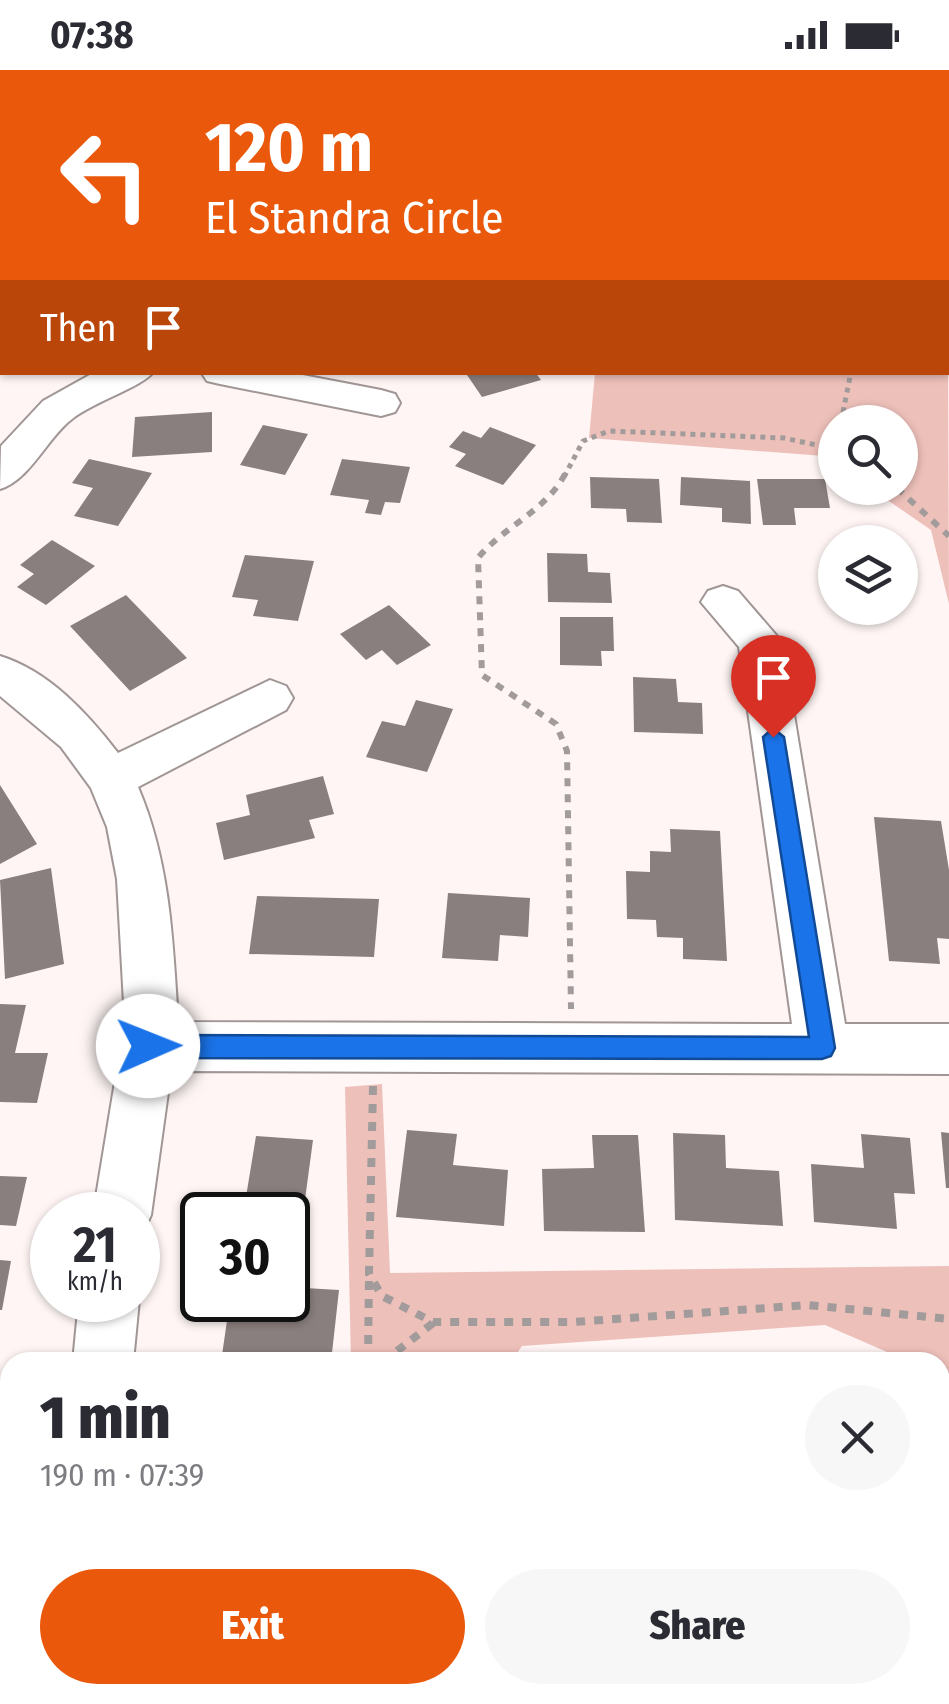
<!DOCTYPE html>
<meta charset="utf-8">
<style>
:root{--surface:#fff;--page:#f7f7f7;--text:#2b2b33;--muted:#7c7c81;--accent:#ea580c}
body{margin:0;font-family:"Fira Sans Condensed",sans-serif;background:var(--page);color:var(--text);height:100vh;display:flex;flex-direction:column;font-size:38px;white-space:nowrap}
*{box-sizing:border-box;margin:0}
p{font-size:32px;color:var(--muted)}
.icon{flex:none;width:55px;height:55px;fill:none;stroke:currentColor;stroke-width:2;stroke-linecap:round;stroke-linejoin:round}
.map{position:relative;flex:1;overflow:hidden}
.details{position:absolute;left:0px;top:1282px;width:950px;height:352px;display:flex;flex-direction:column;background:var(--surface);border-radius:30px 30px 0 0;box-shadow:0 2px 8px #0004}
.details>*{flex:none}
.top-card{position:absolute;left:0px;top:0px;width:950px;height:305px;box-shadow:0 2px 8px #0004;background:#ea580c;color:#fff;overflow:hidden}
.tools{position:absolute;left:818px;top:335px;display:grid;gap:20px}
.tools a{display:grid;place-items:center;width:100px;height:100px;border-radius:50%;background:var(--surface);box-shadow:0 2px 8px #0004;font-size:50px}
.speed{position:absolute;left:30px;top:1122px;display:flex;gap:20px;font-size:50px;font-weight:700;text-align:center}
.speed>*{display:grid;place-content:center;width:130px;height:130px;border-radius:50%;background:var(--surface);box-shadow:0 2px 8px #0004;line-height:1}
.speed small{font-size:25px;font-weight:400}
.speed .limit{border:5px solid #111;border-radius:15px;background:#fff;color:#111}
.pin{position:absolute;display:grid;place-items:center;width:85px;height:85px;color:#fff;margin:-102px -42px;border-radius:50% 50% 50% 0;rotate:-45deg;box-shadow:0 0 10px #0007}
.pin .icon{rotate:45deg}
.me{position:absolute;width:110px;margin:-55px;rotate:89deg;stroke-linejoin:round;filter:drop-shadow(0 0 8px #0008)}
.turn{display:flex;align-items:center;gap:35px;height:210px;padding:0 40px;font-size:45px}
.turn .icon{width:130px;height:130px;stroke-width:2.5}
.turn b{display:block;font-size:70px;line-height:85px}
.then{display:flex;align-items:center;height:95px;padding:0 40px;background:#0003;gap:20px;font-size:38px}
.round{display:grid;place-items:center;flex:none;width:105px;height:105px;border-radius:52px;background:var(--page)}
.overview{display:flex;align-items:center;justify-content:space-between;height:170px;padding:0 40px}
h1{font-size:60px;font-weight:800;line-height:75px}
.cta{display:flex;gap:20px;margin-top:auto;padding:20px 40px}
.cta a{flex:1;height:115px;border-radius:60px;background:var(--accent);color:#fff;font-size:40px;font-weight:800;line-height:115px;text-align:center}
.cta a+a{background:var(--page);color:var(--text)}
.status{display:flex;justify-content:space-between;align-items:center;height:70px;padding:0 50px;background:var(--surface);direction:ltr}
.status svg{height:28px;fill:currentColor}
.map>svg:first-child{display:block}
.built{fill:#fde9e6}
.green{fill:#eec0ba}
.building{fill:#897f7e}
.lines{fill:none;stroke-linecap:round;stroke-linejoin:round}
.minor-casing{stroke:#a09695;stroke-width:4}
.path-far2{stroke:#a29b9b;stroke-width:5;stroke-dasharray:5 5;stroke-linecap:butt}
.path-far1{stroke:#a29b9b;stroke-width:6;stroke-dasharray:8 8;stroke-linecap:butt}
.path{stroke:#a29b9b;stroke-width:8;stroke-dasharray:9 9;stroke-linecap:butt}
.minor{fill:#fff;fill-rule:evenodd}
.route{fill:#1a73e8;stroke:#114b97;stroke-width:2.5}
</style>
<div class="status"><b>07:38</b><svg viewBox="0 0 49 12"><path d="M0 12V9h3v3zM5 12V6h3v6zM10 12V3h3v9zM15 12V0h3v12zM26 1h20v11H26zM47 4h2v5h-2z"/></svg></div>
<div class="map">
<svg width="949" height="1634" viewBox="0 0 949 1634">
<rect width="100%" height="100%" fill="#fef5f4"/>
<path class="built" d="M0,0H286L2,2V142Z"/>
<path class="green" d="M948,279L949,534L931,460L870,418H900V352H835V393L824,386L589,368L595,303L948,302Z
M382,1014L390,1203L949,1196V1309L940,1305V1292H910L825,1255L522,1276L511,1292H351L345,1017Z"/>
<path class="building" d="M465,302H535L541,310L482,327Z
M212,342V382L132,387L135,347Z
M263,355L308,364L285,405L240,395Z
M490,357L536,375L503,415L455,396L466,384L449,377L463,361L481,368Z
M89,389L152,403L118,456L74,446L93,418L72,413Z
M342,389L410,397L400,433L385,432L381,445L365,443L369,430L330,425Z
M590,407L659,409L662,453L627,452L626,439L591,438Z
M681,407L750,411L751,454L722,452V438L680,435Z
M757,409H825L830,438H794L796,455H763Z
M52,470L95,496L46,535L17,517L34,504L20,495Z
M547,483L587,484L588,502L610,503L612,533L548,532Z
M245,485L314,491L298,551L253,546L258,530L232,527Z
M126,525L187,588L130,621L70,556Z
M389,535L431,575L397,595L382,580L366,590L340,564Z
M560,547H613L614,581H601L602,596L560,595Z
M633,607L676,609L678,632L702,633L703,664L634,662Z
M416,630L453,639L427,702L366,687L382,651L405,656Z
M323,706L334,744L309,750L315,768L224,790L216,753L250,745L246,725Z
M0,715L37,774L0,794Z
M874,747L941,751L949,800V869L937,868L940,894L889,891Z
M670,759L720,761L727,891L683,889V868L657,867L656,850L627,849L626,801L650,802V781L671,782Z
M51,798L64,894L5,909L0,810Z
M448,823L530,828L528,867L500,865L498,891L442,888Z
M257,826L379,829L374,887L249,884Z
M0,934L26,935L15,983H48L37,1033L0,1032Z
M407,1060L457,1064L453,1095L508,1100L504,1156L396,1147Z
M941,1062L949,1063V1118H946Z
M673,1063L725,1065L726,1098L779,1101L783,1156L675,1150Z
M861,1064L910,1068L915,1124L894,1123L897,1159L814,1152L811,1094L864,1098Z
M592,1065H638L645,1162L544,1161L542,1099L594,1098Z
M256,1066L313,1070L302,1152L288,1151V1145H243Z
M0,1106L27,1107L16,1156L0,1155Z
M0,1190L11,1191L2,1240H0Z
M288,1217L339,1220L331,1292H221L230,1230H288Z
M940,1536L949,1538V1634H890L891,1625H940Z
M241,1625H322L326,1634H244Z"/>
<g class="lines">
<g class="minor-casing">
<path id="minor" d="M492,0H522V2H492Z
M558,0H606L607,2H559Z
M948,46H949V66H948Z
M0,49L2,50V70L0,69Z
M0,123H2V143H0Z
M0,216H2V238H0Z
M948,243H949V265H948Z
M0,274H2V298H0Z
M95,302H153C144,316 91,333 72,349C47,368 30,410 0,419L1,376L43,331Z
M201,302H287L381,320L395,324L400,333L395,342L381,346L220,314L207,311Z
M723,516L738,521L782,572L845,954H949V1004L171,1001L151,1145L142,1165L138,1167V1145H93L125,951L117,809L107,757L91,718L61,677L0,626V586C49,601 88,644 118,683L270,610L286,616L293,628L286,640L138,717C170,792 173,871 178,952L792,954L739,577L701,532L708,521Z
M138,1227L139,1230L133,1292H73L79,1230H138Z
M56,1625H126L127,1634H57Z
M733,1625H803L801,1634H731Z"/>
</g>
<path class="path-far2" d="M784,0L802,2
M841,352L851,302
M564,407L583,371L609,361L784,368L835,379"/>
<path class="path-far1" d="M565,404C546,441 504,456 478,488L482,605L556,654L567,681L571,939
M897,418L949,466"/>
<path class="path" d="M373,1016L369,1204L382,1226L433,1252H574L808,1235L949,1249
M368,1292L369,1205
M383,1292L433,1253
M0,1565L10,1564
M421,1625V1634"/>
<use href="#minor" class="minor"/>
</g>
<path class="route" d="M773,658L784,667L835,978L831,986L822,989L148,988L140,984L136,976L140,969L148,965L809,967L763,667Z"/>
</svg>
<div class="tools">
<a><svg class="icon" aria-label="search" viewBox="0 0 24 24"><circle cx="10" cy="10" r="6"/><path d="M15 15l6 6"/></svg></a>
<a><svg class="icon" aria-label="layers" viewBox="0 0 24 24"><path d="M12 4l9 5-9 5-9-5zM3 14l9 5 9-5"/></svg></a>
</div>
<div class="speed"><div>21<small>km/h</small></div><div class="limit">30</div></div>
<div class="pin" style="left:773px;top:667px;background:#d93025"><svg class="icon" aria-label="arrive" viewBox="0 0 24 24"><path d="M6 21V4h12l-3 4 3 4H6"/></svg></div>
<svg class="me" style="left:148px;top:976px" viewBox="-20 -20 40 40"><circle r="19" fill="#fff"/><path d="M0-13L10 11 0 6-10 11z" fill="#1a73e8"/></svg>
<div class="top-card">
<div class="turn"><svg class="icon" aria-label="left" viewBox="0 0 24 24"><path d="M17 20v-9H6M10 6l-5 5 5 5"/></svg><div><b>120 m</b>El Standra Circle</div></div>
<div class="then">Then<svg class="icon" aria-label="arrive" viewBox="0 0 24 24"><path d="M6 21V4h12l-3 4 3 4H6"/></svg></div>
</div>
<section class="details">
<div class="overview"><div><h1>1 min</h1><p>190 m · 07:39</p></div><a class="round"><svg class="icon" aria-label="close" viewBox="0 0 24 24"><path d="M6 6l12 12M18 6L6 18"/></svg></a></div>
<div class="cta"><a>Exit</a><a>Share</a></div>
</section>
</div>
